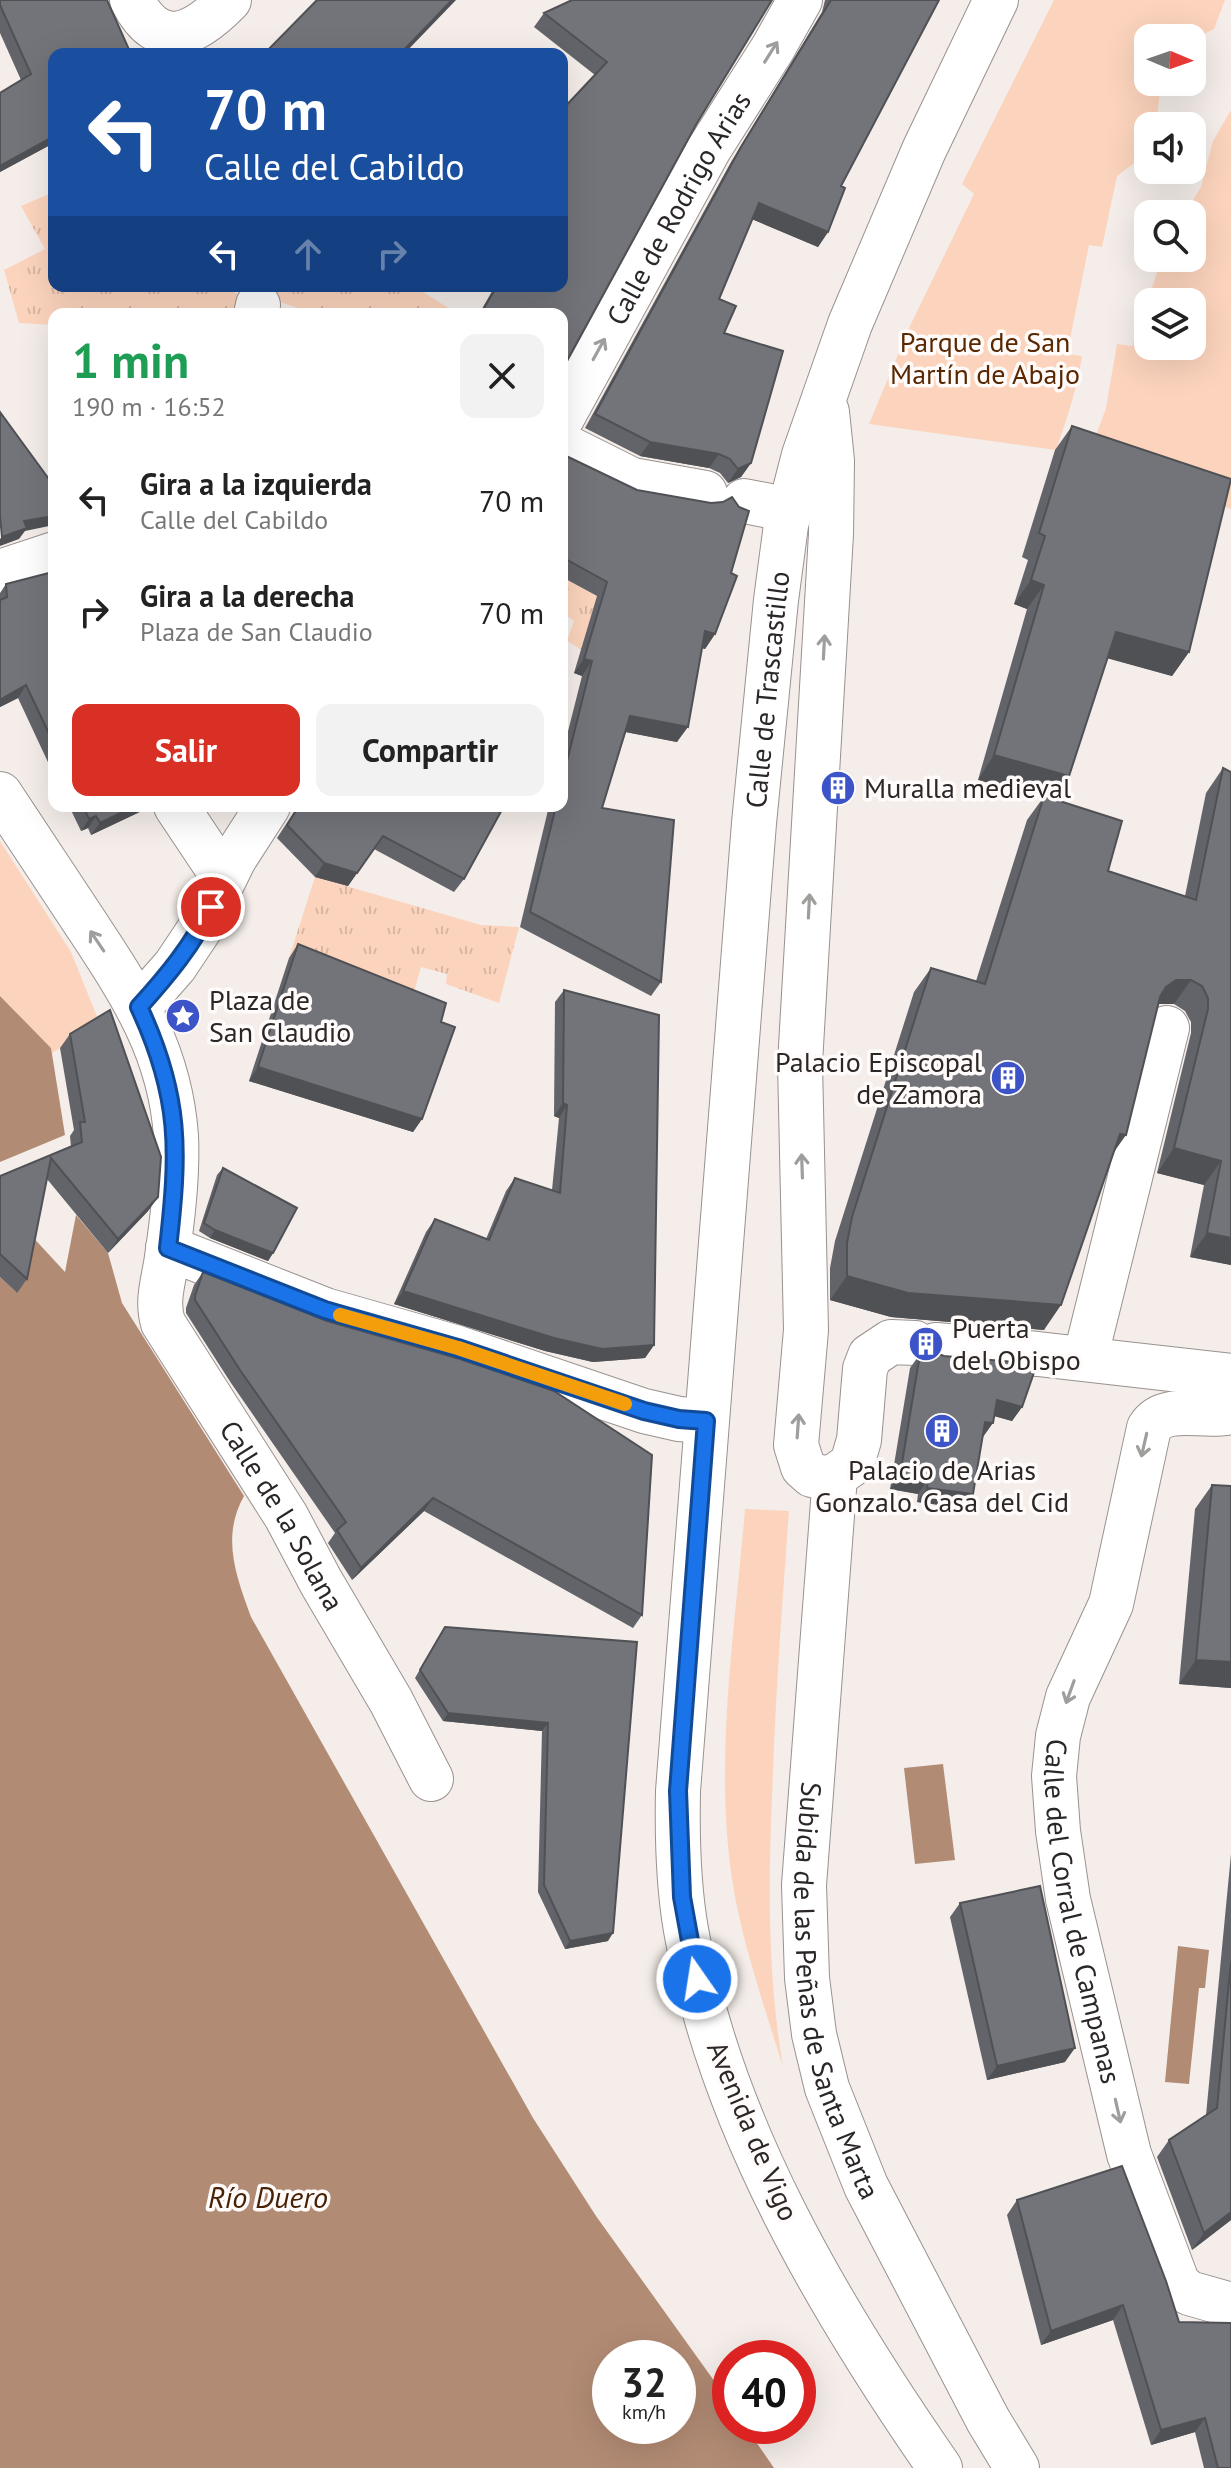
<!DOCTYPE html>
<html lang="es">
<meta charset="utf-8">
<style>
:root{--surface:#fff;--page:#f2f2f2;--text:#222;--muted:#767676;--accent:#d93025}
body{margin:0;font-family:"PT Sans",sans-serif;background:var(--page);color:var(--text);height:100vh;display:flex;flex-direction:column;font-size:30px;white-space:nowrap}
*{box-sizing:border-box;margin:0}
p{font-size:26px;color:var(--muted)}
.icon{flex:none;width:44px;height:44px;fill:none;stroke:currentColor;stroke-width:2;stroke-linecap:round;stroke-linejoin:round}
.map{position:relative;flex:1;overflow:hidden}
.drawer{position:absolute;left:48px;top:308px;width:520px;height:504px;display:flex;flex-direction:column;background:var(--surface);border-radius:16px;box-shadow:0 8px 32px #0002}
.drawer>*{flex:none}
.hud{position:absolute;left:48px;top:48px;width:520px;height:244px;border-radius:16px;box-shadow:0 8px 32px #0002;background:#1a4fa0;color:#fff;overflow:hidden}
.needle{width:52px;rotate:92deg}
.controls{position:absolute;left:1134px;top:24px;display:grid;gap:16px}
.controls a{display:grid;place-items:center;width:72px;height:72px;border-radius:16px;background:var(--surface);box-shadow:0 8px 32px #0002;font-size:40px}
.speed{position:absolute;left:592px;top:2340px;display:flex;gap:16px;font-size:40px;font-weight:700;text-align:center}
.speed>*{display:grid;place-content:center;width:104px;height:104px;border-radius:50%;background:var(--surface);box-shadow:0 8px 32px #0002;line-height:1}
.speed small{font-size:20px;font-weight:400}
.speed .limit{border:12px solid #d22;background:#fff;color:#111}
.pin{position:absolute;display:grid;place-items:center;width:68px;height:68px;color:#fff;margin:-34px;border:4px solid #fff;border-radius:50%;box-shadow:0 2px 8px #0007}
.me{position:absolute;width:88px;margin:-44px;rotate:347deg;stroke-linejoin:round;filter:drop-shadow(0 0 6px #0008)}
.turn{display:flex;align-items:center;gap:28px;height:168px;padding:0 24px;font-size:36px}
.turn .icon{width:104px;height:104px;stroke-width:2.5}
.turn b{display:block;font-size:56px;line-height:68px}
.lanes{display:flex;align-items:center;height:76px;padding:0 24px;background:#0003;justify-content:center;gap:40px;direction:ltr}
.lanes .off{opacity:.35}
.round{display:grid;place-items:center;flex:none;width:84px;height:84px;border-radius:16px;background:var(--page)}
.overview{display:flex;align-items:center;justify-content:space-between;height:136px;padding:0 24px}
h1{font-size:48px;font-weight:700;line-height:60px;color:#1e9e55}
.action{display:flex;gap:16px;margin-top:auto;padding:16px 24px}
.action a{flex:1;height:92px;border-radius:16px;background:var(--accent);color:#fff;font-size:32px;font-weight:700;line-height:92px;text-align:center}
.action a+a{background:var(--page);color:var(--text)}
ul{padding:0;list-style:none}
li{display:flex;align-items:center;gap:24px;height:112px;padding:0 24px}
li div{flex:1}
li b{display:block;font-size:30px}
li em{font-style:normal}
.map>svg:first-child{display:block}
.grass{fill:url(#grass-tufts)}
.green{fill:#fcd4bd;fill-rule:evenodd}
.water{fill:#b28b74;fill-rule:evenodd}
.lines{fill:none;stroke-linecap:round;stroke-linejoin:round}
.minor-casing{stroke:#98928f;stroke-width:46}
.minor{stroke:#fff;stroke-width:44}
.wall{fill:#626469}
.shaded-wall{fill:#505155}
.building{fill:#72747a;stroke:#505155;stroke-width:2}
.oneway{stroke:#9f9e9d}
.route-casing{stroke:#114b97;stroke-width:20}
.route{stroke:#1a73e8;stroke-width:14}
.slow{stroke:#f59e0b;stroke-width:14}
.labels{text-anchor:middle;stroke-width:7;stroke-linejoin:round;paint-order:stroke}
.street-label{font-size:28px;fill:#2a2726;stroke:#fefbfa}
.park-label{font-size:28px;fill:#592700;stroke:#fefbfa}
.poi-label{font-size:28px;fill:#2a2726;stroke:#fefbfa;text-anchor:start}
.water-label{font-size:30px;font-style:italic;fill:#492206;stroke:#fefbfa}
</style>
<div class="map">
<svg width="1231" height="2468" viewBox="0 0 1231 2468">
<defs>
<pattern id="grass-tufts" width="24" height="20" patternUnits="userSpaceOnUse" patternTransform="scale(2)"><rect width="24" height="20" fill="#fcd4bd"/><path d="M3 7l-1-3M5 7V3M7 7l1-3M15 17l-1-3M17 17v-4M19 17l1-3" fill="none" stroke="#d8b6a2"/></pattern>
</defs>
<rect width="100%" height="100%" fill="#f4ede9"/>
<path class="grass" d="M54,192V286H215L241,295L238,314H54V325L19,323L4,270L45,249L21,206Z
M257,286H419L418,289L458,314H315L278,301Z
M562,577L649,625L626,676L567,641L574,621L562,612Z
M315,877L481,925L519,927L499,1003L446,984L447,974L421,967L410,1006L289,958Z"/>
<path class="green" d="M1054,0H1225L1214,29L1204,34L1192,56V38H1148V82H1161L1156,126H1148V153L1117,176L1102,247L1089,245L1067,354L1082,356C1077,388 1067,419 1056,450L869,424L910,326L974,194L962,184Z
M1231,110V509L1087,460L1106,408L1117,344L1132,346L1162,258H1192V214H1184L1201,187L1213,141ZM1148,302H1192V346H1148Z
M0,841L71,952L100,1024L52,1053L51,1048L0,996Z
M745,1509L789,1511C782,1606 775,1702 772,1798C768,1888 768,1978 783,2067C764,2005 742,1943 732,1879C714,1758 735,1631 745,1509Z"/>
<path class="water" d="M0,996L51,1048L65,1135L0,1162Z
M76,1215L108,1253L122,1303L244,1496C221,1537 236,1576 251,1617L533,2118L596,2216L730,2403V2426H745L774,2468H0V1277L16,1292L29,1233L65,1272ZM610,2358H678V2426H610Z
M943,1764L955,1860L915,1864L904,1768Z
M1178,1946L1209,1950L1205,1988H1199L1189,2084L1165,2082Z"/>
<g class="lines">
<g class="minor-casing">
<g id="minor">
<path d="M132,0C160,55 196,34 229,0"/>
<path d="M256,314L258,305"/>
<path d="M827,412L832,461L831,534L800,1063L806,1330L796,1445L803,1467L812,1475L824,1478L835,1476L852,1464L859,1440L865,1369L870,1356L891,1342L915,1343"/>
<path id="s1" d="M562,418L709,149L773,48L800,0"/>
<path d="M562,445L632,480L705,493"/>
<path d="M744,501L790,510"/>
<path d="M0,572L54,554"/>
<path id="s2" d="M0,794C28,836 56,879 84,921C130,991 170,1049 176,1136C178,1176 173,1217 167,1257C164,1281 156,1299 163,1323L286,1516L321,1582L391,1701L431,1779"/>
<path d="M176,806L224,878"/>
<path d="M139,1007L175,966L201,927L234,859L268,806"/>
<path d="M168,1248L325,1310L458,1348L644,1411L679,1419L706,1421"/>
<path d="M936,1345L1038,1354L1231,1376"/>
<path d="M1085,1359L1167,1028"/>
<path id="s3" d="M1231,1412C1205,1419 1165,1402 1149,1428L1111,1604L1068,1697L1058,1736L1054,1776L1058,1831L1068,1899L1129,2154L1178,2284L1189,2293L1231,2305"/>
<path id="s4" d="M835,1476L804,1885L807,1978L814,2034L827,2088L866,2186L988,2420L1017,2468"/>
<path id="s5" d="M940,2468C829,2308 720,2125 686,1930C678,1884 677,1838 678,1791L754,823L776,600L786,525L804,455L850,324L924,150L996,0"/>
</g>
</g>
<use href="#minor" class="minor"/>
</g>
<path class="wall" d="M0,0L54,54V149L52,150L50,145L0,172V93L21,80L0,33Z
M825,0H939L841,186L828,232L818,247L752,219L719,299L724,333L751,463L741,477L728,483L720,473L709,468L640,456L585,428L731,162L822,12Z
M544,13L697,123L562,314H479L495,286H562L595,75L534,27Z
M1072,426L1189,652L1172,676L1108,658L1053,799L1108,871L1185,896L1206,793L1223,768L1231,772V1265L1190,1257L1204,1185L1157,1173L1191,1033V1022L1185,1011L1174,1004H1159L1158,1005L1114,1152L1044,1330L891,1317L830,1300V1268L835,1241L914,992L931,968L976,981L1027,820L1043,798L978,780L1027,609L1014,604L1028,560L1022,557L1055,450Z
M562,454L731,573L715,634L705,649L702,648L677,742L626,732L602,808L661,982L651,996L520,927L549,806H562V755L582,676L574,673L597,596L562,577Z
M54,582V775L18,698L0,707V593L6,584Z
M69,806H148L146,809L91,835L88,828L81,831Z
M298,806H504L464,879L454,892L374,849L348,886L315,877L277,838Z
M298,944L422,1119L413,1132L249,1081L289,958Z
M564,990L654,1345L645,1358L593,1362L545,1351L394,1304L426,1232L435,1219L486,1239L506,1191L515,1178L552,1190L559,1118L554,1116L555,1002Z
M70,1034L158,1197L148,1211L108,1253L47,1179L27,1279L17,1293L0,1277V1176L71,1147L70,1136L74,1130L60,1048Z
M223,1168L273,1253L268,1261L210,1238L199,1231L217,1175Z
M203,1272L642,1615L633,1628L424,1511L352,1580L328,1543L335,1533L231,1383L186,1313V1308L194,1285Z
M920,1354L1022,1407L1012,1421L994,1416L982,1437L963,1508L917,1502L918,1494L890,1489L910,1368Z
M1212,1485L1231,1688L1179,1684L1195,1509Z
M445,1627L637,1642L608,1941L565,1949L538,1892L542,1731L443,1721L415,1678Z
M1231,1854V2220L1192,2250L1157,2157L1169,2140L1206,2115Z
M960,1903L1065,2062L987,2080L950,1917Z
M1017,2200L1179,2322L1231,2468H1204L1195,2432L1151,2445L1113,2320L1041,2345L1007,2215Z"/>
<path class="shaded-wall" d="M452,0H456L404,54H400Z
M54,136V139L50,145L0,172V166Z
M759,203L828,232L818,247L749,218Z
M650,442L719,454L709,468L640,456Z
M751,463L741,477L728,483L738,469Z
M54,516V525L25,531L19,539L0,546V539L2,537L24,521Z
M1031,580L1044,585L1027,609L1014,604Z
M705,631L715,634L705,649L695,646Z
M1116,632L1189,652L1172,676L1099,656Z
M584,659L592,661L582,676L574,673Z
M26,685L18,698L0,707V700Z
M630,716L688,727L677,742L620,731Z
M994,755L1069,776L1052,800L978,780Z
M135,806H148L146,809L91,835L100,823Z
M96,816L88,828L81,831L89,819Z
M324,863L357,873L348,886L315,877Z
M1176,980H1191L1174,1004H1159L1149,1011L1166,987Z
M258,1067L422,1119L413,1132L249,1081Z
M563,1103L567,1105L559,1118L554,1116Z
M1120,1134L1126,1135L1109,1159Z
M1174,1148L1221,1161L1204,1185L1157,1173Z
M158,1197L148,1211L108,1253L118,1239Z
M215,1230L273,1253L268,1261L210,1238Z
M1207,1233L1231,1238V1265L1190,1257Z
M847,1276L1061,1305L1044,1330L891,1317L830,1300Z
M403,1291L654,1345L645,1358L593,1362L545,1351L394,1304Z
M997,1400L1022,1407L1012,1421L987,1414Z
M985,1422L993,1423L983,1437L975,1436Z
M900,1475L928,1480L918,1494L890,1489Z
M927,1488L973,1494L963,1508L917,1502Z
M433,1498L424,1511L352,1580L361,1568Z
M1196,1660L1231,1662V1688L1179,1684Z
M448,1713L548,1723L542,1731L443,1721Z
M613,1933L608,1941L565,1949L570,1941Z
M1075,2048L1065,2062L987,2080L997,2066Z
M1231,2212V2220L1192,2250L1204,2233Z
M1123,2305L1113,2320L1041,2345L1051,2331Z
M1205,2418L1195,2432L1151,2445L1161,2430Z"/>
<path class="building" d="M0,0H107L131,54H54V136L0,166V93L31,74L0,5Z
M317,0H452L400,54H264Z
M572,0H772L697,123L562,370V314H492V312L484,308L497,286H562V110L607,62L544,13Z
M831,0H939L841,186L845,188L828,232L759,203L719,299L736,306L724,333L783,351L751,463L738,469L730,459L719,454L650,442L595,414L741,147Z
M0,412L54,486V516L24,521L27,528L2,537L0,516Z
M1072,426L1231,479L1189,652L1116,632L1069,776L994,755L1044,585L1031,580L1045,536L1039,533Z
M562,454L637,490L711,503L723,502L732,497L739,507L749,511L731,573L737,576L715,634L705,631L688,727L630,716L602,808L674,820L661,982L530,912L556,806H562V781L592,661L584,659L607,582L562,557Z
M49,573L54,582V744L26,685L0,700V600L7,597L6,584Z
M1223,768L1231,772V1238L1207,1233L1221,1161L1174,1148L1208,1009V998L1202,986L1191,980H1176L1166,987L1160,997L1126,1135L1120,1134L1061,1305L908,1293L847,1276V1243L852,1217L931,968L985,984L1044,796L1122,821L1108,871L1196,900Z
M83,806H135L100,823L96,816L89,819Z
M299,806H504L464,879L383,836L357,873L324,863L287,825Z
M298,944L446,1003L441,1022L455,1027L422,1119L258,1067Z
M564,990L659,1015L654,1345L602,1349L554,1338L403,1291L435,1219L489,1240L515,1178L560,1193L567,1105L563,1103Z
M110,1010L161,1157L158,1197L118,1239L51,1158L27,1279L0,1254V1176L82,1142L80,1122H85L70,1034Z
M223,1168L297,1208L273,1253L215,1230L204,1223Z
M203,1272L327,1321L460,1359L554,1391L652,1455L642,1615L433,1498L361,1568L337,1530L346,1522L240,1370L195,1300V1296Z
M933,1352L944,1356L1037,1364L1022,1407L997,1400L993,1423L985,1422L973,1494L927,1488L928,1480L900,1475L920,1354Z
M1212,1485L1231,1486V1662L1196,1660Z
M445,1627L637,1642L613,1933L570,1941L544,1885L548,1723L448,1713L420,1670Z
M1040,1886L1075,2048L997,2066L960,1903Z
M1231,1961V2212L1204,2233L1169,2140L1217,2108Z
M1122,2166L1166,2281L1179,2322L1231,2323V2468H1218L1205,2418L1161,2430L1123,2305L1051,2331L1017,2200Z"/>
<defs><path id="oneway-shaft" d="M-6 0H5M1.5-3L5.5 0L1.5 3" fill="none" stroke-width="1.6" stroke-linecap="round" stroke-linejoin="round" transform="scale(2)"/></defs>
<g class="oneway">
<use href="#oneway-shaft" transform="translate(771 52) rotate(-58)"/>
<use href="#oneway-shaft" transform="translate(599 349) rotate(-61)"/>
<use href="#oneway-shaft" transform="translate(824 647) rotate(-87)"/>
<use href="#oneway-shaft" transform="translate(809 906) rotate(-87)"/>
<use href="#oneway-shaft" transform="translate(97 941) rotate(-124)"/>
<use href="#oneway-shaft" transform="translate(802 1166) rotate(-92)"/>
<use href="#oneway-shaft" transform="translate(798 1426) rotate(-86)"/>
<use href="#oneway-shaft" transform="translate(1144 1445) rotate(103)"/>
<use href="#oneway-shaft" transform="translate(1070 1692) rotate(110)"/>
<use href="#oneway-shaft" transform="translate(1118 2111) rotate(77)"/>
</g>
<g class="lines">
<g class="route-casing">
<path id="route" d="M211,907C193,945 167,976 139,1007C181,1097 179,1151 168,1248L325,1310L458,1348L644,1411L679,1419L706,1421L678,1791L682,1897L697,1979"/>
</g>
<use href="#route" class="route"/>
<path class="slow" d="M340,1315L458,1348L625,1404"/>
</g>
<defs>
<g id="building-disc" transform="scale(1.8)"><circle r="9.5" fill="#3c54c7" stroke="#fefbfa"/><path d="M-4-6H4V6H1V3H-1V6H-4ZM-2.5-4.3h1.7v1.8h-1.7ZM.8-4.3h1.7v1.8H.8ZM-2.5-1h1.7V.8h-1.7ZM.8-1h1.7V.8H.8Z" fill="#fff"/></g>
<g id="sight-disc" transform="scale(1.8)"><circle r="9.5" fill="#3c54c7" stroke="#fefbfa"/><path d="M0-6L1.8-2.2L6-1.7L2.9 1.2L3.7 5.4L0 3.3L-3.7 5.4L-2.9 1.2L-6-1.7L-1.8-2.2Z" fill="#fff"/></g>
</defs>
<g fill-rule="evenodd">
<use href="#building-disc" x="838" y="788"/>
<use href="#sight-disc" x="183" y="1016"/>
<use href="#building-disc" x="1008" y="1078"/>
<use href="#building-disc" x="926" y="1344"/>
<use href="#building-disc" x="942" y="1431"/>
</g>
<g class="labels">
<g class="street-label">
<text dy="10" stroke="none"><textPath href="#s1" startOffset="240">Calle de Rodrigo Arias</textPath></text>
<text dy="10" stroke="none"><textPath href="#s5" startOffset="1844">Calle de Trascastillo</textPath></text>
<text dy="10" stroke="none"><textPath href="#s2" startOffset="804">Calle de la Solana</textPath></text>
<text dy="10" stroke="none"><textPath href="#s3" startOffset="588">Calle del Corral de Campanas</textPath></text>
<text dy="10" stroke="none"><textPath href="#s4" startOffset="520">Subida de las Peñas de Santa Marta</textPath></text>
<text transform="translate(753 2131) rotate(67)" y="10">Avenida de Vigo</text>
</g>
<g class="park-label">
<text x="985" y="352">Parque de San<tspan x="985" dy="32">Martín de Abajo</tspan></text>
</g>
<g class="poi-label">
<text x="864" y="798">Muralla medieval</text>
<text x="209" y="1010">Plaza de<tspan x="209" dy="32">San Claudio</tspan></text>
<text x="982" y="1072" text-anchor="end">Palacio Episcopal<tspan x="982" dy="32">de Zamora</tspan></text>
<text x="952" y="1338">Puerta<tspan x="952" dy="32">del Obispo</tspan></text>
<text x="942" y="1480" text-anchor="middle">Palacio de Arias<tspan x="942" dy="32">Gonzalo. Casa del Cid</tspan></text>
</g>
<g class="water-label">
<text x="268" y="2208">Río Duero</text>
</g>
</g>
</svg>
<div class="controls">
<a><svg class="needle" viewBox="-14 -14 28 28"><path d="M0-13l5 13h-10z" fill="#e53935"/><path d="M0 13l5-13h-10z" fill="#767676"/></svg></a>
<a><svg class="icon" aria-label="sound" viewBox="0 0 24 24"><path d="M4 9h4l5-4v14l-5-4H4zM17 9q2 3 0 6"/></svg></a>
<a><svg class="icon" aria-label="search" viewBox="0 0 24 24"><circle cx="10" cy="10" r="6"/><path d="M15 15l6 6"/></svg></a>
<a><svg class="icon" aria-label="layers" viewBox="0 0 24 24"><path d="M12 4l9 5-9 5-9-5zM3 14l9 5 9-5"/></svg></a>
</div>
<div class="speed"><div>32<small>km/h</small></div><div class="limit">40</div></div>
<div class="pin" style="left:211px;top:907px;background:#d93025"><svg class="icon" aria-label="arrive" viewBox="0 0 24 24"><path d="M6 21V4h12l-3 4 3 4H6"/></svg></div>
<svg class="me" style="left:697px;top:1979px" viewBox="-20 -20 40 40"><circle r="17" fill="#1a73e8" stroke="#fff" stroke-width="3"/><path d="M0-11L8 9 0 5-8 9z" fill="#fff"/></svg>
<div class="hud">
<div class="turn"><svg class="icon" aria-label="left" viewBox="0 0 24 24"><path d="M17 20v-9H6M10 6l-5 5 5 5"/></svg><div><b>70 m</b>Calle del Cabildo</div></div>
<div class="lanes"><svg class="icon" aria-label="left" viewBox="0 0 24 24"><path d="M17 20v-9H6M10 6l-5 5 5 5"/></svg><svg class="icon off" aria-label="ahead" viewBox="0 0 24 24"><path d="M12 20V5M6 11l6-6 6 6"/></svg><svg class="icon off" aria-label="right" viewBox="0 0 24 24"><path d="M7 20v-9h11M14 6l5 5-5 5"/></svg></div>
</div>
<section class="drawer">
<div class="overview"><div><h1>1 min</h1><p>190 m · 16:52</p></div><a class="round"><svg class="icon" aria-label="close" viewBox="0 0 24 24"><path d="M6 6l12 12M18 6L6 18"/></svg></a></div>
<ul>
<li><svg class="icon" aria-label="left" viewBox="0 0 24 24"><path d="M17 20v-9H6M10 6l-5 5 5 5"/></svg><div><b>Gira a la izquierda</b><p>Calle del Cabildo</p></div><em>70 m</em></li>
<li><svg class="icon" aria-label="right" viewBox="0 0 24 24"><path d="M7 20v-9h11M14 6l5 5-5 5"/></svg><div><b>Gira a la derecha</b><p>Plaza de San Claudio</p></div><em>70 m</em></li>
</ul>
<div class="action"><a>Salir</a><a>Compartir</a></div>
</section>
</div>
